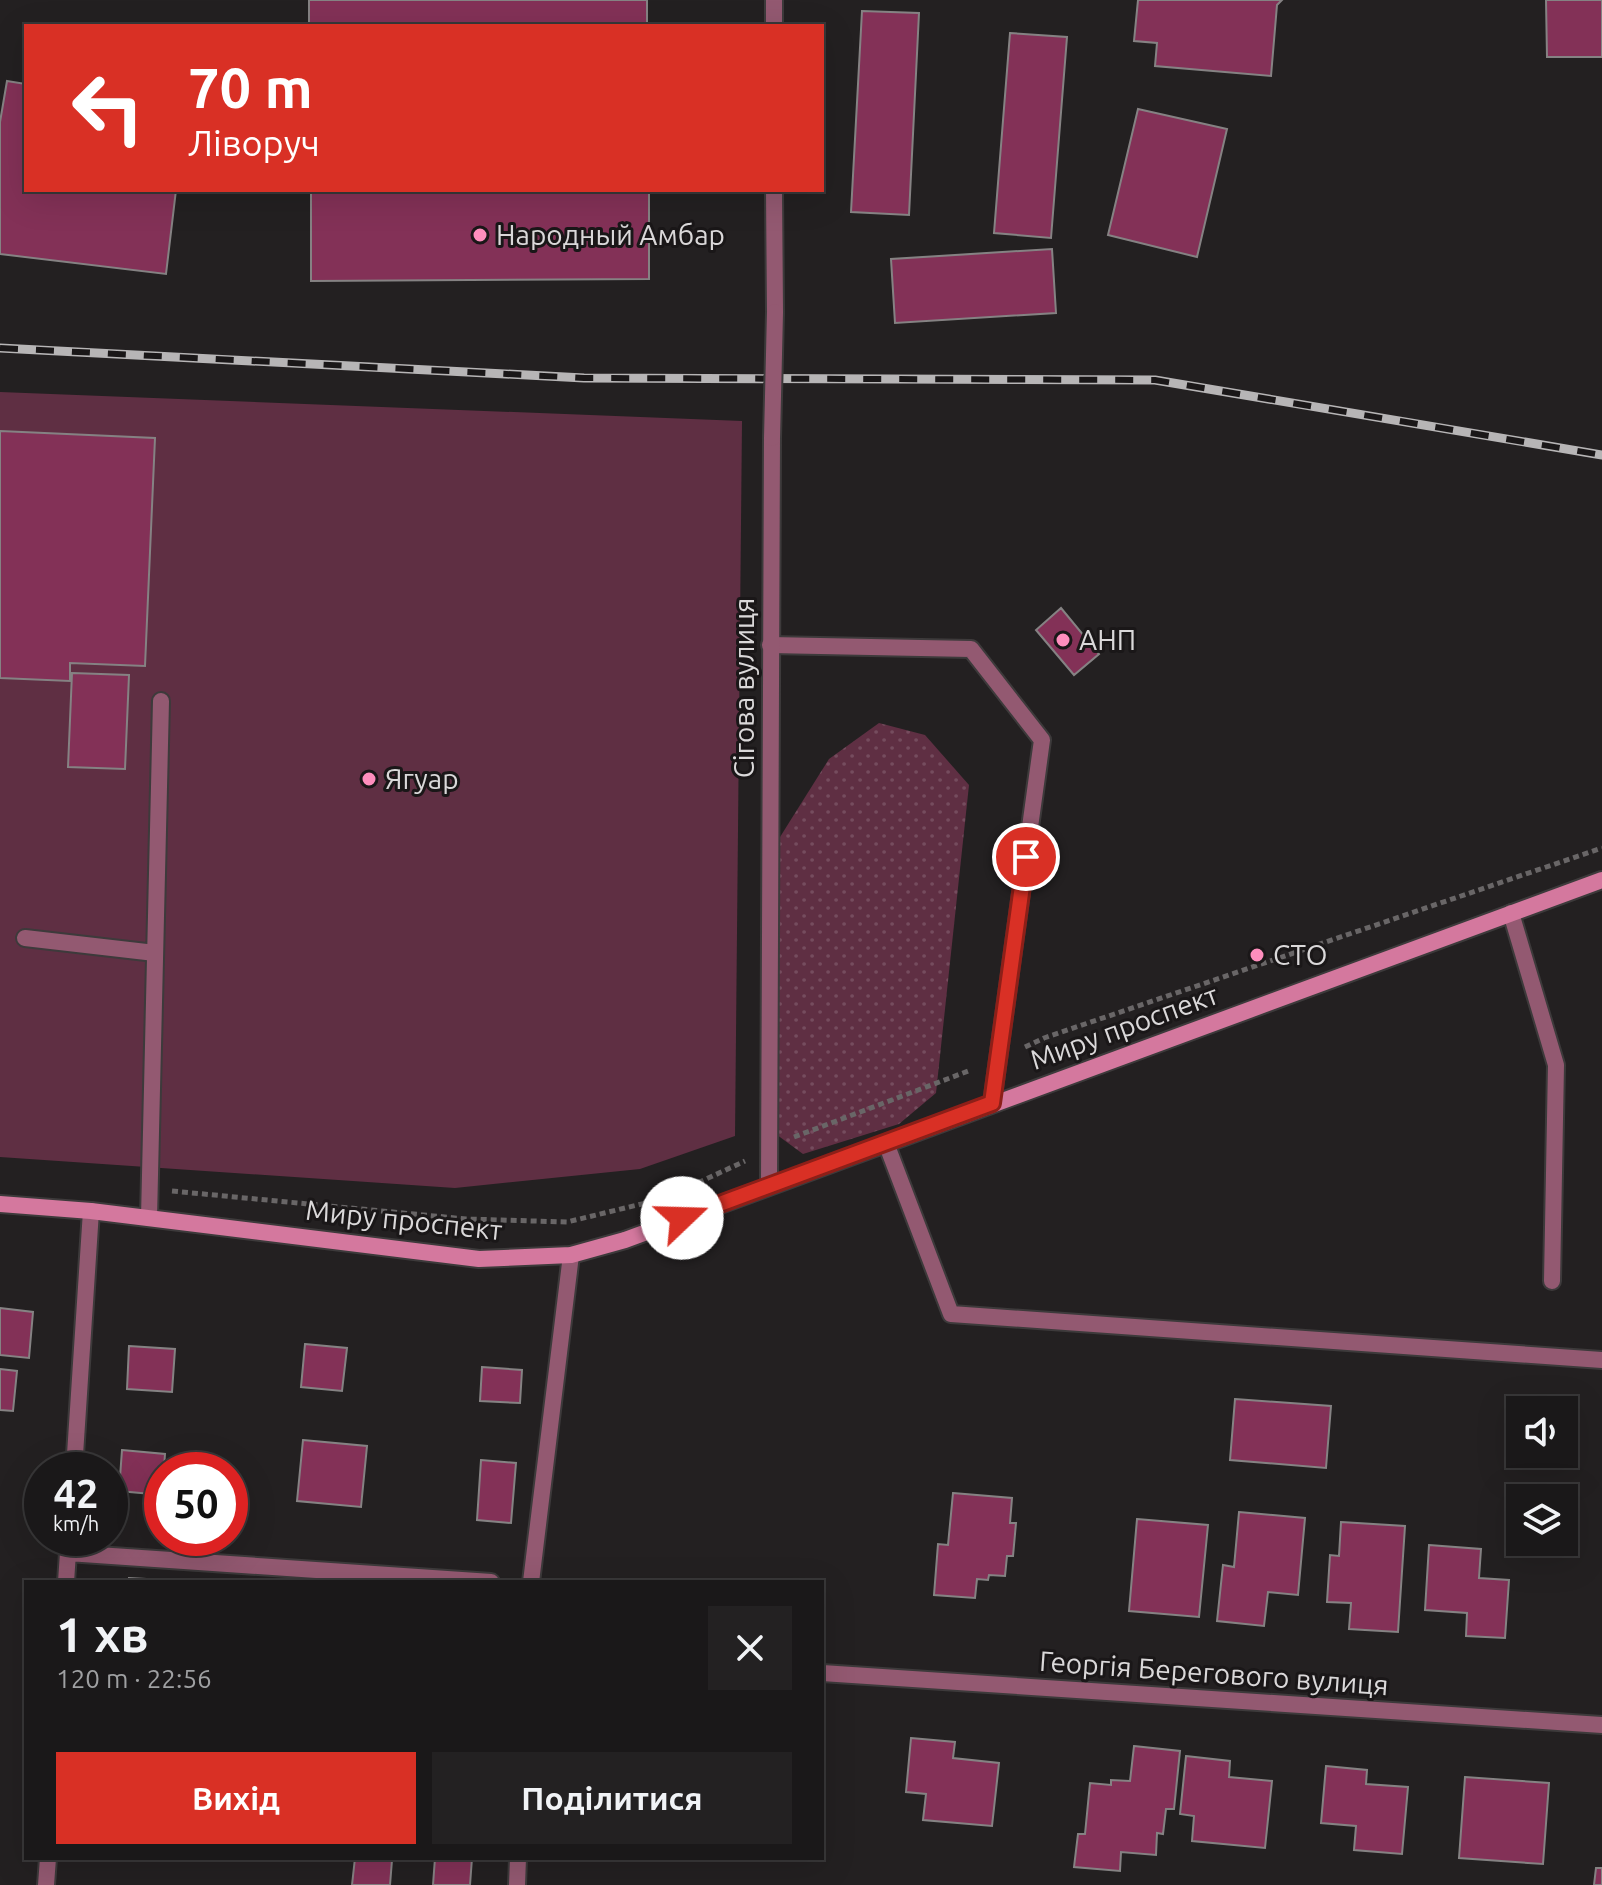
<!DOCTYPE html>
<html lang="uk">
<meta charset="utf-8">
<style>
:root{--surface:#1a1819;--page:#232122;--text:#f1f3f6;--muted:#9fa0a2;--line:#383738;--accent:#d93025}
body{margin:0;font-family:Ubuntu,sans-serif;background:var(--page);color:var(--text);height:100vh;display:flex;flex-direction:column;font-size:30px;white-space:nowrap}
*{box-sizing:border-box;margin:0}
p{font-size:26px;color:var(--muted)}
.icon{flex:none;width:44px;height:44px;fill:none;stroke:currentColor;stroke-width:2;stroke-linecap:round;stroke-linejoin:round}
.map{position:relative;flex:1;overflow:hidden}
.drawer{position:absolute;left:24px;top:1580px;width:800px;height:280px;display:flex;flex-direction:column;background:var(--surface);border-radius:0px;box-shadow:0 8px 32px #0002,0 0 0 2px var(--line)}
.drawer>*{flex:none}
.top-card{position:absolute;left:24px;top:24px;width:800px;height:168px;border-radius:0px;box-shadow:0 8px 32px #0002,0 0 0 2px var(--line);background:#d93025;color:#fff;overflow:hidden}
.buttons{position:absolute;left:1506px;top:1396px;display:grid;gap:16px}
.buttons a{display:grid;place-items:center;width:72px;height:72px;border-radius:0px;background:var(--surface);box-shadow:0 8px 32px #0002,0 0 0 2px var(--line);font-size:40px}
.speed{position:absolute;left:24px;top:1452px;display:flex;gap:16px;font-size:40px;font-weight:700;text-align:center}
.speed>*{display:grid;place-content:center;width:104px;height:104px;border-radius:50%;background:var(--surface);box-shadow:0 8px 32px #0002,0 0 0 2px var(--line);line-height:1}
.speed small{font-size:20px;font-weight:400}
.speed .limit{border:12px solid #d22;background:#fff;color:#111}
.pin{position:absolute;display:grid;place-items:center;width:68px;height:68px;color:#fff;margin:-34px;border:4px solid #fff;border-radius:50%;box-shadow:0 2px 8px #0007}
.me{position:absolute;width:88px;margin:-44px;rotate:69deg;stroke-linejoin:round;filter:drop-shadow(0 0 6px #0008)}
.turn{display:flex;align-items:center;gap:28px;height:168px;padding:0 32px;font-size:36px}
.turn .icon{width:104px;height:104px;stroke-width:2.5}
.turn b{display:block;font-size:56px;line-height:68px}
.round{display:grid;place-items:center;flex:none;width:84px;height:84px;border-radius:0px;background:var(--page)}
.summary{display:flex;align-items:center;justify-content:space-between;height:136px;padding:0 32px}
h1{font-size:48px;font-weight:700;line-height:60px}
.primary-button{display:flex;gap:16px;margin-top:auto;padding:16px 32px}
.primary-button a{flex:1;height:92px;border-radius:0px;background:var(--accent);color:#fff;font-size:32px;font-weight:700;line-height:92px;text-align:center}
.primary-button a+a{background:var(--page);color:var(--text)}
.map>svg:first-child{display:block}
.grass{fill:url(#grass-dots)}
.pitch{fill:#5f2f43}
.building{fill:#833157;stroke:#858283;stroke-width:2}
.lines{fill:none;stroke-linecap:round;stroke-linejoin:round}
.service-casing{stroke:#3d3a3b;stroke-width:20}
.minor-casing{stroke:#3d3a3b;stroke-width:20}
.tertiary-casing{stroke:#3d3a3b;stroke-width:20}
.secondary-casing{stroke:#3d3a3b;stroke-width:20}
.path{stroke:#696667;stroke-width:5;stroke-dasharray:6 4;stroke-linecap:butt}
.service{stroke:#935971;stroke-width:16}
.minor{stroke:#935971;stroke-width:16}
.tertiary{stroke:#935971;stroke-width:16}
.secondary{stroke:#d4789e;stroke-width:16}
.rail-casing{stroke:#b7b5b6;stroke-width:9}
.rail{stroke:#1a1718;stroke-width:6;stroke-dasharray:18;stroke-linecap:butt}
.tertiary-bridge-casing{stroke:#3d3a3b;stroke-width:20;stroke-linecap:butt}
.tertiary-bridge{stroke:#935971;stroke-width:16}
.route-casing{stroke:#8d1f18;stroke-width:20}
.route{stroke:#d93025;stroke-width:14}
.poi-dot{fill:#fe8ebd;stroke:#1a1718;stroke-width:3}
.labels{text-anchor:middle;stroke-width:6;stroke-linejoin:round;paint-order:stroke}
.poi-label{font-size:28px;fill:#dad8d9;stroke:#1a1718;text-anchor:start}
.street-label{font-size:28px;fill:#dad8d9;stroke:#1a1718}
</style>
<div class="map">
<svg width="1602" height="1885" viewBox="0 0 1602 1885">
<defs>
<pattern id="grass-dots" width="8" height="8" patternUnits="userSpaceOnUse" patternTransform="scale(2)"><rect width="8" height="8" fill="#5f2f43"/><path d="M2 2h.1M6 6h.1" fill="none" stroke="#754c5e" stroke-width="1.8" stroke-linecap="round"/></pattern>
</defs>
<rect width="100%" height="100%" fill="#232021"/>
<path class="grass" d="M879,723L925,735L969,785L936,1093L899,1124L803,1154L769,1129L770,853L829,759Z"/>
<path class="pitch" d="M0,392L742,421L735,1136L640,1169L455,1188L0,1157Z"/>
<path class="building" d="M309,0H647V26H309Z
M1138,0H1282L1277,5L1271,76L1155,66L1157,43L1134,41Z
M1546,0H1602V57H1547Z
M862,11L919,13L909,215L851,212Z
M1010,33L1067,37L1051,238L994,233Z
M7,81L26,84V190H176L166,274L0,254V122Z
M1138,109L1227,129L1197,257L1108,235Z
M311,190H649V279L311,281Z
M1052,249L1056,313L895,323L891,259Z
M0,431L155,438L145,666L70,663V681L0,678Z
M1061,608L1099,654L1074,675L1036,630Z
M72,673L129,675L125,769L68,767Z
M0,1308L33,1312L29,1358L0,1355Z
M305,1344L347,1348L342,1391L301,1387Z
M129,1346L175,1349L172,1392L127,1389Z
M482,1367L522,1370L520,1403L480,1401Z
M0,1369L17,1371L13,1411L0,1410Z
M1235,1399L1331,1406L1326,1468L1230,1460Z
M303,1440L367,1446L361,1507L297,1501Z
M122,1450L165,1454L162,1495L119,1491Z
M481,1460L516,1463L511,1523L477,1520Z
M953,1493L1012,1498L1010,1523H1016L1013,1556H1007L1005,1576L989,1575L988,1580L977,1579L975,1598L934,1595L938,1544L948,1545Z
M1239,1512L1305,1518L1298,1595L1268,1592L1264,1626L1217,1621L1223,1565L1234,1567Z
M1137,1519L1208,1525L1199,1617L1129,1611Z
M1341,1522L1405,1526L1398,1632L1349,1629L1351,1603L1327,1602L1330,1555L1339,1556Z
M1429,1545L1481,1549L1479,1578L1509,1580L1505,1638L1466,1636L1467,1613L1425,1610Z
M129,1578L200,1582H129Z
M911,1738L955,1742L953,1758L999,1763L992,1826L923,1820L926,1794L906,1792Z
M1134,1746L1180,1751L1174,1809H1166L1163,1834L1157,1833L1156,1855L1121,1852L1120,1871L1074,1867L1078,1834H1085L1090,1783L1111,1785V1780L1130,1781Z
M1186,1756L1230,1761L1229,1777L1272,1781L1265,1848L1192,1841L1194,1816L1180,1814Z
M1326,1766L1367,1770L1366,1784L1408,1787L1402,1854L1354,1850L1356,1826L1321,1823Z
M1465,1777L1549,1783L1543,1864L1459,1858Z
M355,1858L392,1860L390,1885H352Z
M435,1858H472L470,1885H433Z
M1596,1868H1602V1885H1594Z"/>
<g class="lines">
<g class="service-casing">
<path id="service" d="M770,645L971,649L1042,740L992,1103
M1511,913L1556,1065L1552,1281
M25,938L155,953
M886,1143L951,1314L1602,1360
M149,1218L161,701"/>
</g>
<g class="minor-casing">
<path id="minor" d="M74,1470L91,1211
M68,1553L491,1582
M66,1582L69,1538
M531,1582L571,1255
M822,1673L1602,1725
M46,1885L48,1858
M517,1885L518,1858"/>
</g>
<g class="tertiary-casing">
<path id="tertiary" d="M774,0V26
M774,190L775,312
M769,1185L772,438"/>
</g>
<g class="secondary-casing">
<path id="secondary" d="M0,1204L91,1211L479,1259L571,1255L625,1240L1602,880"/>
</g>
<path class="path" d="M1025,1047L1044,1038L1602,848
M794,1137L971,1070
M689,1187L745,1161
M172,1191L466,1219L567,1222L650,1202"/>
<use href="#service" class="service"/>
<use href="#minor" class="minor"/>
<use href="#tertiary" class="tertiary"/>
<use href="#secondary" class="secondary"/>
<g class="rail-casing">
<path id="rail" d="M0,348L584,378L1155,380L1602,455"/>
</g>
<use href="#rail" class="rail"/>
<g class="tertiary-bridge-casing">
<path id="tertiary-bridge" d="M772,438L775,312"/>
</g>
<use href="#tertiary-bridge" class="tertiary-bridge"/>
</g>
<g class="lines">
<g class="route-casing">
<path id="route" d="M682,1218L992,1103L1026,857"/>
</g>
<use href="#route" class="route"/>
</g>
<g class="poi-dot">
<circle cx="480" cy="235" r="8"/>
<circle cx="1063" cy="640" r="8"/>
<circle cx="369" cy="779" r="8"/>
<circle cx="1257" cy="955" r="8"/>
</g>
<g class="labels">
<g class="poi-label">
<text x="496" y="245">Народный Амбар</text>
<text x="1079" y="650">АНП</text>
<text x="385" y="789">Ягуар</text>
<text x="1273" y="965">СТО</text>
</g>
<g class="street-label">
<text transform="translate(744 688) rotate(-90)" y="10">Сігова вулиця</text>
<text transform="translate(1124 1027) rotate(-20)" y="10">Миру проспект</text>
<text transform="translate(404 1220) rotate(6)" y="10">Миру проспект</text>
<text transform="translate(1214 1673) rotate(4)" y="10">Георгія Берегового вулиця</text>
</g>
</g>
</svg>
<div class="buttons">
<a><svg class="icon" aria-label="sound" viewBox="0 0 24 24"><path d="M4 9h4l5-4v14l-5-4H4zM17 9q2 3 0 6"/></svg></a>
<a><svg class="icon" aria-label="layers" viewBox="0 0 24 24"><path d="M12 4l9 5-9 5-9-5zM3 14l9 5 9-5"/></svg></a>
</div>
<div class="speed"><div>42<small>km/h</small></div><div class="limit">50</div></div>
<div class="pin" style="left:1026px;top:857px;background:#d93025"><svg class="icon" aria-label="arrive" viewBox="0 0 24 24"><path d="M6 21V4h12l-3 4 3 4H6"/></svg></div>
<svg class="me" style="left:682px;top:1218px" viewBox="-20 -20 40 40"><circle r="19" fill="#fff"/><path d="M0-13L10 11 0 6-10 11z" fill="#d93025"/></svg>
<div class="top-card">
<div class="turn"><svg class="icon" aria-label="left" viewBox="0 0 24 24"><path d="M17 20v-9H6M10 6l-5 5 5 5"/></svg><div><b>70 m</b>Ліворуч</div></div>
</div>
<section class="drawer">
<div class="summary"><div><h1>1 хв</h1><p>120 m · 22:56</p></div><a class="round"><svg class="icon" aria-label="close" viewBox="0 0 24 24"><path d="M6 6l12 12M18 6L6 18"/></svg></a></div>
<div class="primary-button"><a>Вихід</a><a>Поділитися</a></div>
</section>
</div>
